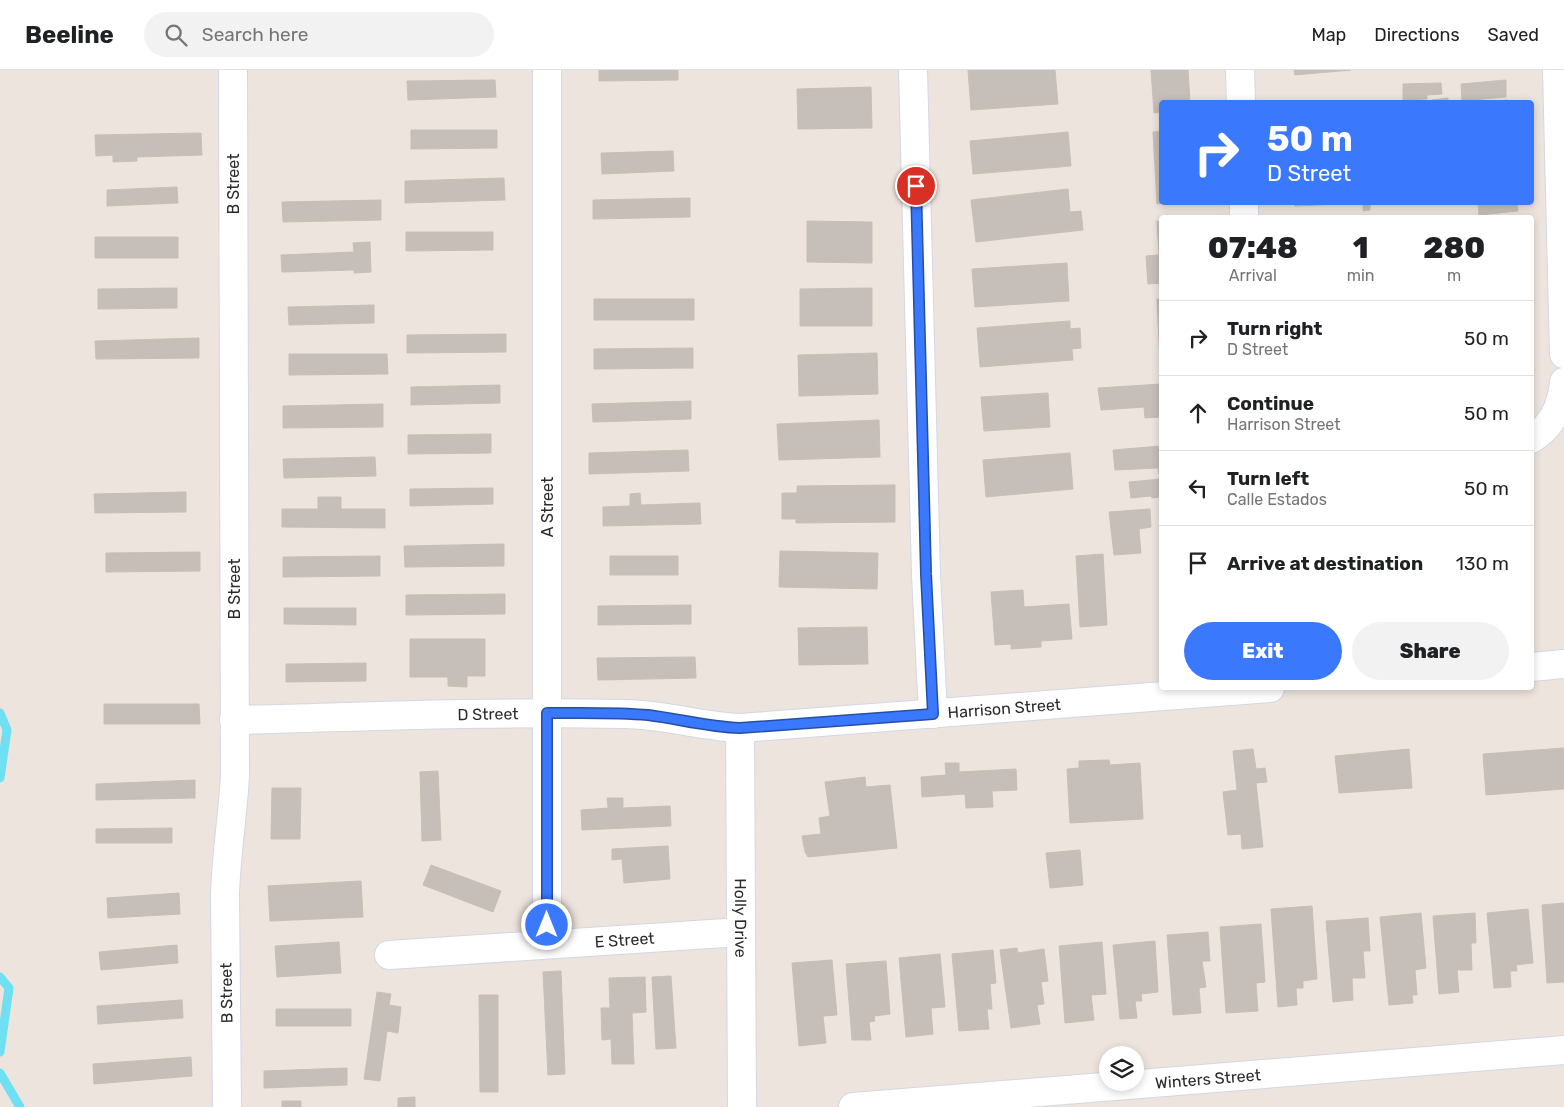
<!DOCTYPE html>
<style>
:root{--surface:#fff;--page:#f2f2f2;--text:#202124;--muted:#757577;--line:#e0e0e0;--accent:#3a79fd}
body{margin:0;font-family:Rubik,sans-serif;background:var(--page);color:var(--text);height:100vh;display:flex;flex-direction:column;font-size:19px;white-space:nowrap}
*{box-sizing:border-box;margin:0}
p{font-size:16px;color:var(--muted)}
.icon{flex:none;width:28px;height:28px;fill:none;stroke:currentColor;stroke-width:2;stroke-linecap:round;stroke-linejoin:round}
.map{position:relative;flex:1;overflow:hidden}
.sheet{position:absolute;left:1159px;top:145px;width:375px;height:475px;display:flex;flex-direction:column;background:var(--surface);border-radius:5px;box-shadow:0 2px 8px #0003}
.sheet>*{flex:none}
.guide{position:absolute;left:1159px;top:30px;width:375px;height:105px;border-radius:5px;box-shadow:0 2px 8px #0003;background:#3a79fd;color:#fff;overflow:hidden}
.buttons{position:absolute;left:1099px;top:976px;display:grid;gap:10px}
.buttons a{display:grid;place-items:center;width:45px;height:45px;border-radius:50%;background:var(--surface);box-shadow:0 2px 8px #0003;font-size:25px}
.pin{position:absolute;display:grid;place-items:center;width:42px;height:42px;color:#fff;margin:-21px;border:2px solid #fff;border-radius:50%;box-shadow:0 1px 5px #0007}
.me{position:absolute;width:55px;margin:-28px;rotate:0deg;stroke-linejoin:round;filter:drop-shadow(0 0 4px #0008)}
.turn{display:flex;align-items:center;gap:18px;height:105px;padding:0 25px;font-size:22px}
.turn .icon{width:65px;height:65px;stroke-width:2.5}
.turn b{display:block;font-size:35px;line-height:42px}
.eta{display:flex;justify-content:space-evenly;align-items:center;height:85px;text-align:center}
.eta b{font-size:30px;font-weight:800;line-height:35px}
.action{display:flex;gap:10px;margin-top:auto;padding:10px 25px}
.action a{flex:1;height:58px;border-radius:30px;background:var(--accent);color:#fff;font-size:20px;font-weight:800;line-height:58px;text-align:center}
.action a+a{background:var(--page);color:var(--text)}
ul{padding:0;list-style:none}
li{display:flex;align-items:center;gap:15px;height:75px;padding:0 25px;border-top:1px solid var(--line)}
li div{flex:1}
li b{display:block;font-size:19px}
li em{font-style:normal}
header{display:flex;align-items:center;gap:30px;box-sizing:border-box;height:70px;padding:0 25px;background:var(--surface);border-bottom:1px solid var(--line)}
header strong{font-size:24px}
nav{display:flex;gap:28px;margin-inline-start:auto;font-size:18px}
.search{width:350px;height:45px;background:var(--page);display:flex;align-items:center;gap:12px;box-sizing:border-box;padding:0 18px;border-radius:28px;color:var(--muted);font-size:19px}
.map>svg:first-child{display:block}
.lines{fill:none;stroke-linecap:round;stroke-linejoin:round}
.stream{stroke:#6ee0f1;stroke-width:9}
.building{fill:#c5beb9;stroke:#c8bfb6}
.minor-casing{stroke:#d2d8e4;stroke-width:30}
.minor{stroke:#fff;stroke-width:28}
.route-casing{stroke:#264fa4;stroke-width:12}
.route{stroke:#3a79fd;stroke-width:9}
.labels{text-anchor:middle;stroke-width:4;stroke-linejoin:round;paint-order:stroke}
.street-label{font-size:16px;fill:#2b2b2b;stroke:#fff}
</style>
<header>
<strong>Beeline</strong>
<div class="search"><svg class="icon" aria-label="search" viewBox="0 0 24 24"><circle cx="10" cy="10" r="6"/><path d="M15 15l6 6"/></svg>Search here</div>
<nav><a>Map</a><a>Directions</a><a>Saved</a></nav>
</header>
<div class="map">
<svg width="1564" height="1037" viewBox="0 0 1564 1037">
<rect width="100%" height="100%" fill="#ede4dd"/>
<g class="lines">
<path class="stream" d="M0,643L7,660L0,708
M0,907L9,918L0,982
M0,1003L20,1037"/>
</g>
<path class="building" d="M599,0H678V10L599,11Z
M968,0H1055L1058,34L971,40Z
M1151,0H1188L1190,32H1161V42L1154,43Z
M1294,0H1351L1295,5Z
M495,10L496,27L408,30L407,11Z
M1506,10V27L1462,31L1461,14Z
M1441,13L1442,24L1427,25V29L1403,30V14Z
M871,17L872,58L798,59L797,19Z
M1448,28V32H1432V30Z
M1508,30V32H1481Z
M411,60H497V78L411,79Z
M1161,61V132H1182L1157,134L1153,62Z
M1068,62L1071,96L973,104L970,71Z
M201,63L202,85L137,87V91L113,92V85L96,86L95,65Z
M673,81L674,101L602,104L601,83Z
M504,108L505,130L405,133V111Z
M177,117L178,133L107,136V120Z
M1068,119L1070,142L1081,141L1083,160L976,172L971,130Z
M690,128V147L593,149V130Z
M381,130V150L283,152L282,132Z
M1295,132H1370V140L1363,141V133L1295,136Z
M1478,132H1517L1518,141L1479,145Z
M807,151L872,152V193L807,192Z
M1157,151H1161V213L1148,214L1146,186L1159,185Z
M406,162H493V180L406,181Z
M95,167H178V188H95Z
M370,172L371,202L354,203V200L282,202L281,185L354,182L353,173Z
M1067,193L1069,231L975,237L972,199Z
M177,218V238L98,239V219Z
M872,218V256H800V219Z
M594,229H694V250H594Z
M1157,229H1161V292H1160Z
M374,235V253L289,255L288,237Z
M1070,251V259L1080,258L1081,278L1072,279L1073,290L980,297L977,258Z
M506,264V282L407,283V265Z
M199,268V288L96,289L95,271Z
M693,278V298L594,299V279Z
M877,283L878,324L799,326L798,285Z
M289,284H387L388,304L289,305Z
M1161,314V347L1145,348L1144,337L1101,340L1098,318Z
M500,315V333L411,335V317Z
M1048,323L1050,357L984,361L981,327Z
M691,331V349L593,352L592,334Z
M383,334V357L283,358V336Z
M879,350L880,387L779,390L777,354Z
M491,364V383L408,384V365Z
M1161,376V404H1159L1158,398L1115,400L1113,380Z
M688,380L689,401L589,404V383Z
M1070,383L1073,419L986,427L983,390Z
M375,387L376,406L284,408L283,389Z
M1161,409V427L1152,428L1151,426L1131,428L1129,412Z
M895,415V452L796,453V449H782V423H797V416Z
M493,418V434L410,436V419Z
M186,422V442L95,443L94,424Z
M640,423L641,435L700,433L701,454L603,456V437L630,436V424Z
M318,427H341V439H385V458L282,457V439H318Z
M1150,439L1151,457L1139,459L1141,483L1114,485L1109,442Z
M504,474V496L405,497L404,476Z
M780,481L878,483L877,519L779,517Z
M200,482V501L106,502V483Z
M1103,484L1107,555L1080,557L1076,486Z
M380,486V506L283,507V487Z
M610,486H678V505H610Z
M1023,520L1024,537L1069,534L1072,569L1041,571V577L1011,579V574L995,575L991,522Z
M505,524V544L406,545V525Z
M691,535V554L598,555V536Z
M284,538H356V555L284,554Z
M867,557L868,594L799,595L798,558Z
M410,569H485V606H467V617L448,616V607H410Z
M695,587L696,608L598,610L597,588Z
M366,593V611L286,612V594Z
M104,634H199L200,654H104Z
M1564,678V719L1486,725L1483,684Z
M1253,679L1256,699L1265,698L1267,712L1256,713L1263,777L1242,779L1241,764L1228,765L1223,722L1237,720L1233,681Z
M1409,679L1412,718L1339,723L1335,686Z
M1109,690L1110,695L1140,693L1143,749L1070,753L1067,699L1079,698V691Z
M945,693H959V702L1016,699L1017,720L992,721L993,737L966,738L965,724L922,727L921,707L946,705Z
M438,701L441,770L422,771L420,702Z
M865,707L866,717L890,715L897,778L808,787L805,782L802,766L821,764L819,748L830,746L825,712Z
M195,710V728L96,730V714Z
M272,718H301L300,769H271Z
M607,728H623V738L670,736L671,756L582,760L581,740L608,738Z
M172,758V773H96V759Z
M668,776L670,809L624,813L622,789L612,790V779Z
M1080,780L1083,815L1050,818L1046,783Z
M431,795L501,821L493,842L423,815Z
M361,811L363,847L270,851L268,816Z
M179,823L180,844L108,848L107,828Z
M1564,833V912L1547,913L1542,835Z
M1312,836L1317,909L1303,911V918H1296L1297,935L1278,937L1271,839Z
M1528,839L1533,893L1516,895L1517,901H1510L1511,917L1494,918L1487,843Z
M1421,843L1426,898L1415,900L1417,925H1412L1413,933L1389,935L1380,847Z
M1475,843L1476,873H1471L1472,900H1457L1459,922L1439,924L1433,846Z
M1368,848L1370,881H1363L1365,908H1352L1353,930L1333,932L1326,851Z
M1261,854L1265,912L1256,913L1258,941L1226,943L1220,857Z
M1208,862L1210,891H1202L1206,917L1199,918L1201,943L1173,945L1167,865Z
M1155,871L1158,922L1141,924L1142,931H1135L1137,948L1120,949L1113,875Z
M339,872L341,903L277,907L275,876Z
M1102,872L1106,924L1091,925L1094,950L1065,953L1059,876Z
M177,875L178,893L101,900L99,882Z
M1017,878L1018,883L1044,879L1048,911L1041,912L1044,934L1037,935L1040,954L1011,958L1000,880Z
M993,880L996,913L990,914L992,939H987L989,959L959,961L952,884Z
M940,884L945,937L931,938L933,964L906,967L899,888Z
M832,890L837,945L823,946L826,973L799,976L792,893Z
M886,891L890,944L874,946L875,951L869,952L871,970H852L846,894Z
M561,901L565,1004L548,1005L543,902Z
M671,906L676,978L656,979L652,907Z
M645,907L646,942L632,943L634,994H612L611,969L602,970L601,938H610L609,908Z
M377,922L391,924L389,935L401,937L398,963L387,961L380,1011L364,1009Z
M479,925H498V1022H480Z
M182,930L183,948L98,954L97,936Z
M276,939H351V956H276Z
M191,987L192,1006L94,1014L93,994Z
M347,998V1015L264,1018V1001Z
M415,1027V1037H398V1028Z
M282,1031H301V1037H282Z"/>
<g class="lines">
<g class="minor-casing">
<g id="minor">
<path d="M913,0L926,504L933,644"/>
<path d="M1240,0L1241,32"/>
<path d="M1557,0L1564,284"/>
<path d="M1244,132V148"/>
<path d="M1531,369C1552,357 1562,335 1564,312"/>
<path d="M1531,597L1564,594"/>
<path id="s1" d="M234,650C364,647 494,641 624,644C664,644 701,657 740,658L1270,618"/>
<path id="s2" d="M740,658L742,1037"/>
<path d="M547,874V0"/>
<path id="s3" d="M389,885L741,862"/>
<path d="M227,1037L225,825C226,785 233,745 235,705L233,0"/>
<path id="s4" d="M853,1037L1564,980"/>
</g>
</g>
<use href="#minor" class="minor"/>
</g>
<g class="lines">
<g class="route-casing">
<path id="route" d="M547,855V643C581,643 615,642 648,645C679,649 709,657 740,658L933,644L926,504L916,116"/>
</g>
<use href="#route" class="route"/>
</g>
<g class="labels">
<g class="street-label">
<text transform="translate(233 114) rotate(-90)" y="6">B Street</text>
<text transform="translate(547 437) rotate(-90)" y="6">A Street</text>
<text transform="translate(234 519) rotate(-90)" y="6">B Street</text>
<text dy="6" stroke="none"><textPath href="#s1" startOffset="772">Harrison Street</textPath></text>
<text dy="6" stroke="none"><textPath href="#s1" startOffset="254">D Street</textPath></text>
<text dy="6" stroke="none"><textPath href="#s2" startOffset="190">Holly Drive</textPath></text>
<text dy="6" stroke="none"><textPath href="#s3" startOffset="236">E Street</textPath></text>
<text transform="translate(226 923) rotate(-91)" y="6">B Street</text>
<text dy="6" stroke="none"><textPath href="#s4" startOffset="356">Winters Street</textPath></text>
</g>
</g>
</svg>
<div class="buttons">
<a><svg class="icon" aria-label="layers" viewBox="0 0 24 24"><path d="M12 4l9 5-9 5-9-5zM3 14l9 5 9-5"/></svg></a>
</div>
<div class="pin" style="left:916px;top:116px;background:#d93025"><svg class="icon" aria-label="arrive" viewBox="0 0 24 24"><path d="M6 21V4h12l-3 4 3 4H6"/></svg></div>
<svg class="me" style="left:547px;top:855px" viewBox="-20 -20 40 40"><circle r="17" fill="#3a79fd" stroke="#fff" stroke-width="3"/><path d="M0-11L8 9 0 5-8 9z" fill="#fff"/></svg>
<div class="guide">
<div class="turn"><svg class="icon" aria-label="right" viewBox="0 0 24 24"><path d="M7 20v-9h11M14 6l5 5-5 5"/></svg><div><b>50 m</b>D Street</div></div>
</div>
<section class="sheet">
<div class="eta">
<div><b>07:48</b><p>Arrival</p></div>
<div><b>1</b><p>min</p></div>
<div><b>280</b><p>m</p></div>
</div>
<ul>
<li><svg class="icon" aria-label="right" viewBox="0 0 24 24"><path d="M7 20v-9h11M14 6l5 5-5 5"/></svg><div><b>Turn right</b><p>D Street</p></div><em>50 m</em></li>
<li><svg class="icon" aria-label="ahead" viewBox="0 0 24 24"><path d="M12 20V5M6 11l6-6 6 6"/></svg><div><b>Continue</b><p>Harrison Street</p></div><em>50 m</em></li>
<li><svg class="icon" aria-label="left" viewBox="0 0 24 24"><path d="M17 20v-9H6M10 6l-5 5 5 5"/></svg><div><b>Turn left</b><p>Calle Estados</p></div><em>50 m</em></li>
<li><svg class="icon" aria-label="arrive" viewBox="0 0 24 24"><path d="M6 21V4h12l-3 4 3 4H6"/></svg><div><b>Arrive at destination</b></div><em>130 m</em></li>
</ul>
<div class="action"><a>Exit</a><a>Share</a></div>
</section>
</div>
